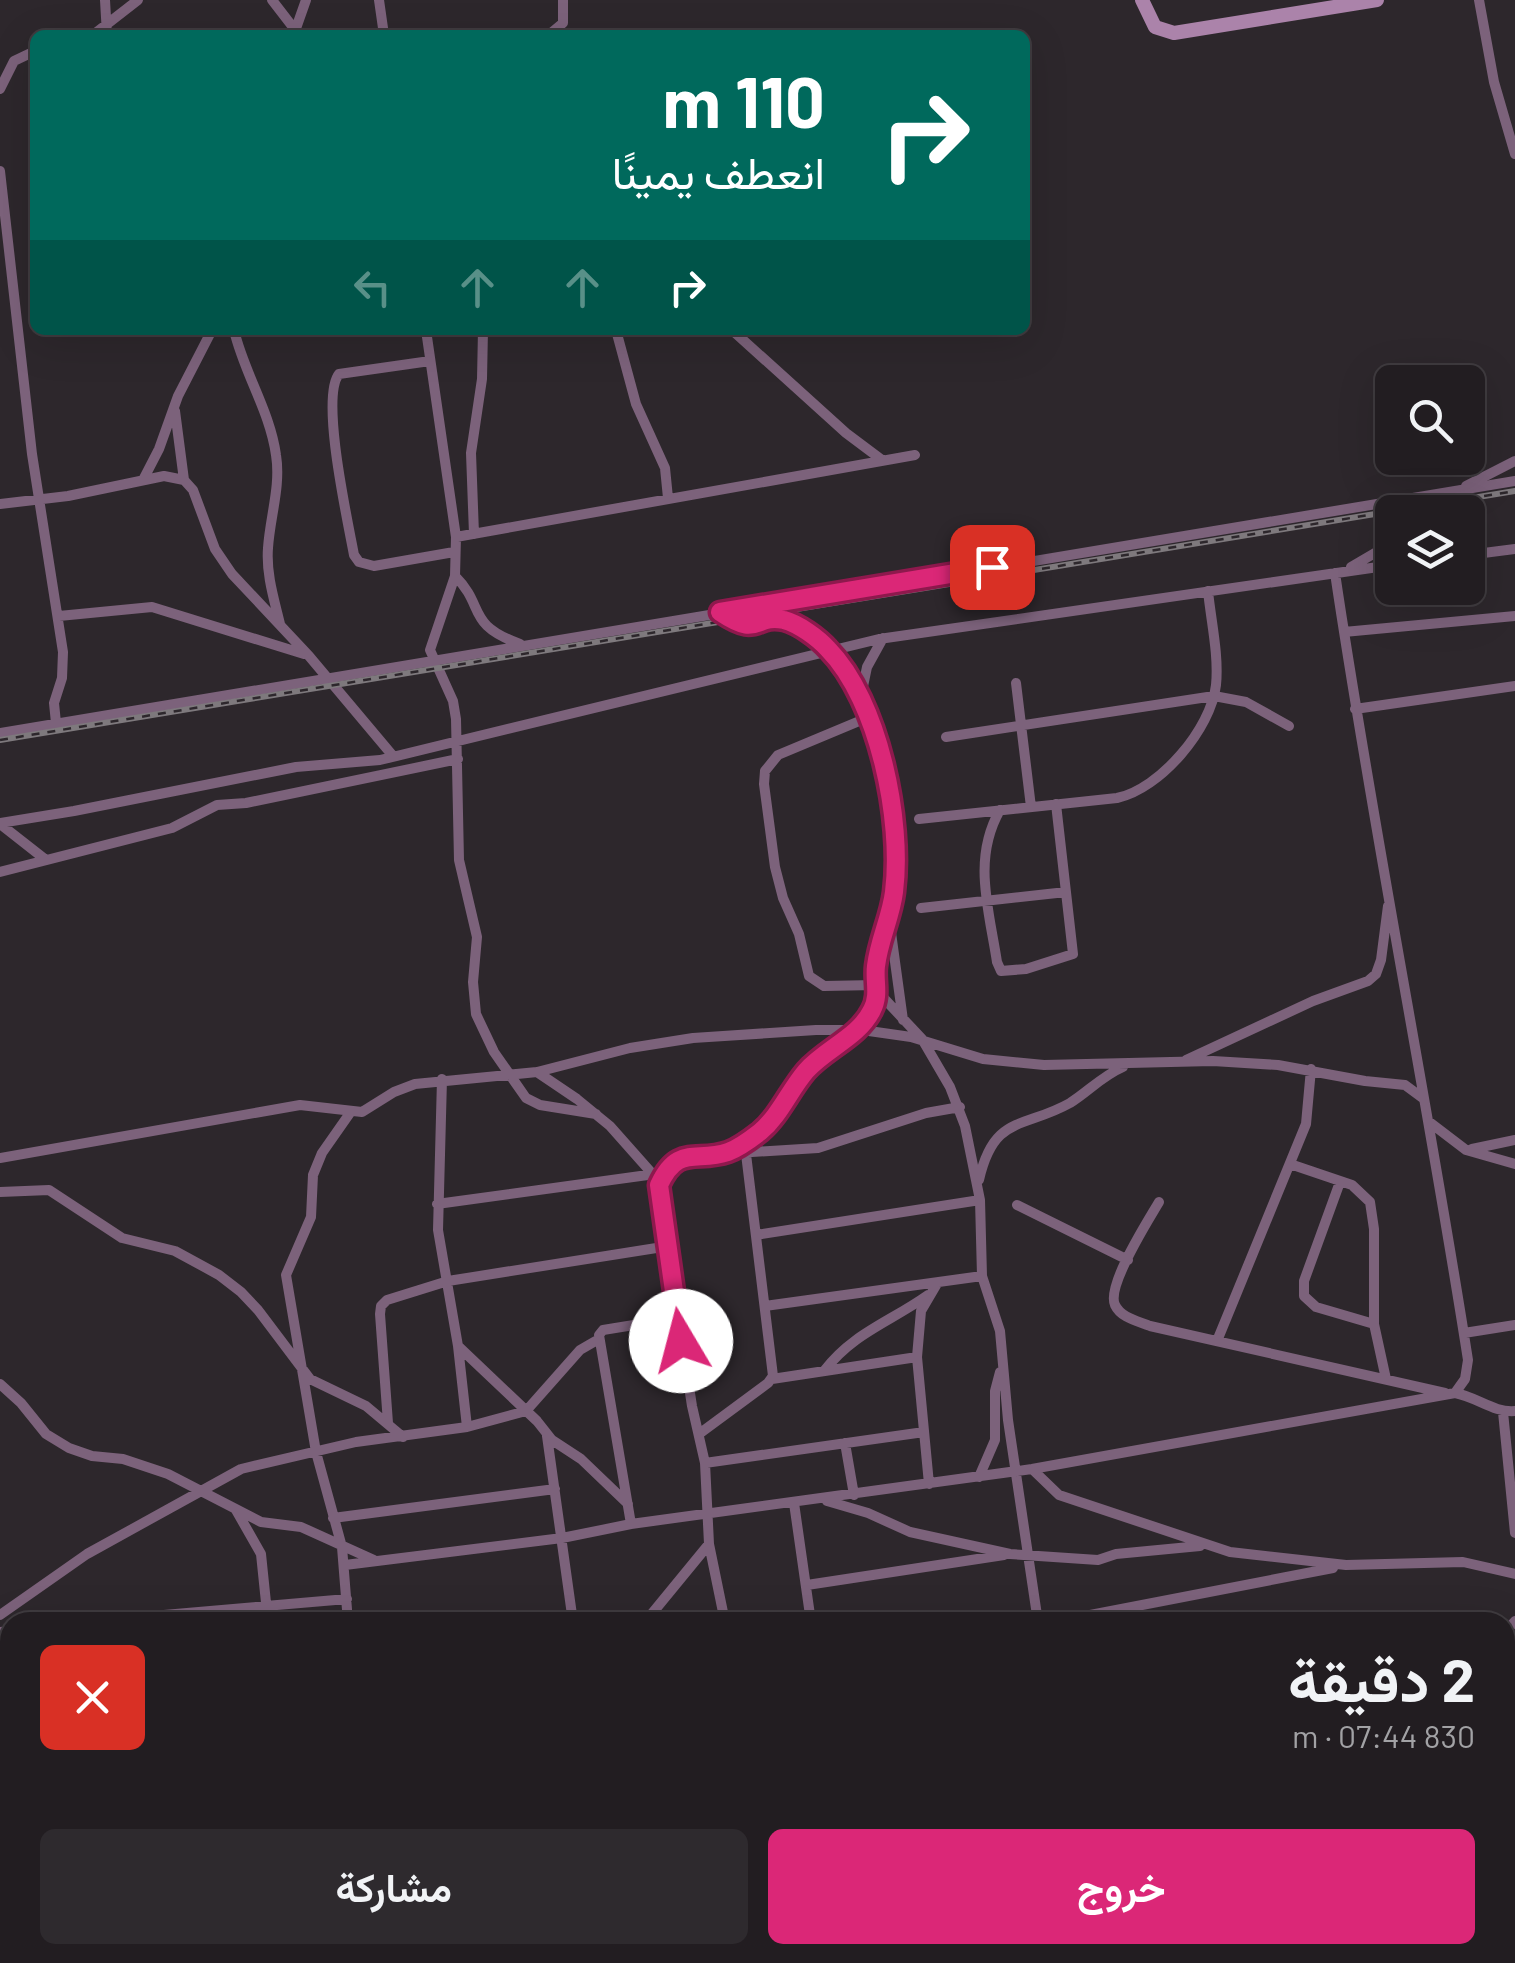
<!DOCTYPE html>
<html lang="ar">
<meta charset="utf-8">
<style>
:root{--surface:#221d21;--page:#2e2a2e;--text:#f1f3f6;--muted:#a2a2a5;--line:#3f3b3f;--accent:#db2777}
body{margin:0;font-family:Barlow,Vazirmatn,sans-serif;background:var(--page);color:var(--text);direction:rtl;height:100vh;display:flex;flex-direction:column;font-size:38px;white-space:nowrap}
*{box-sizing:border-box;margin:0}
p{font-size:32px;color:var(--muted)}
.icon{flex:none;width:55px;height:55px;fill:none;stroke:currentColor;stroke-width:2;stroke-linecap:round;stroke-linejoin:round}
.map{position:relative;flex:1;overflow:hidden;direction:ltr}
.sheet{position:absolute;left:0px;top:1612px;width:1515px;height:352px;display:flex;flex-direction:column;background:var(--surface);border-radius:30px 30px 0 0;box-shadow:0 10px 40px #0002,0 0 0 2px var(--line);direction:rtl}
.sheet>*{flex:none}
.guide{position:absolute;left:30px;top:30px;width:1000px;height:305px;border-radius:15px;box-shadow:0 10px 40px #0002,0 0 0 2px var(--line);direction:rtl;background:#00695c;color:#fff;overflow:hidden}
.buttons{position:absolute;left:1375px;top:365px;display:grid;gap:20px}
.buttons a{display:grid;place-items:center;width:110px;height:110px;border-radius:15px;background:var(--surface);box-shadow:0 10px 40px #0002,0 0 0 2px var(--line);font-size:50px}
.pin{position:absolute;display:grid;place-items:center;width:85px;height:85px;color:#fff;margin:-42px;border-radius:20px;box-shadow:0 5px 15px #0006}
.me{position:absolute;width:110px;margin:-55px;rotate:352deg;stroke-linejoin:round;filter:drop-shadow(0 0 8px #0008)}
.turn{display:flex;align-items:center;gap:35px;height:210px;padding:0 40px;font-size:45px}
.turn .icon{width:130px;height:130px;stroke-width:2.5}
.turn b{display:block;font-size:70px;line-height:85px}
.lanes{display:flex;align-items:center;height:95px;padding:0 40px;background:#0003;justify-content:center;gap:50px;direction:ltr}
.lanes .off{opacity:.35}
.round{display:grid;place-items:center;flex:none;width:105px;height:105px;border-radius:15px;background:var(--page)}
.headline{display:flex;align-items:center;justify-content:space-between;height:170px;padding:0 40px}
h1{font-size:60px;font-weight:700;line-height:75px}
.primary-button{display:flex;gap:20px;margin-top:auto;padding:20px 40px}
.primary-button a{flex:1;height:115px;border-radius:15px;background:var(--accent);color:#fff;font-size:40px;font-weight:700;line-height:115px;text-align:center}
.primary-button a+a{background:var(--page);color:var(--text)}
.map>svg:first-child{display:block}
.lines{fill:none;stroke-linecap:round;stroke-linejoin:round}
.street{stroke:#7c627b;stroke-width:10}
.secondary{stroke:#ab83aa;stroke-width:14}
.rail-casing{stroke:#7e797d;stroke-width:6}
.rail{stroke:#2d272c;stroke-width:2.5;stroke-dasharray:8;stroke-linecap:butt}
.route-casing{stroke:#8e194d;stroke-width:25}
.route{stroke:#db2777;stroke-width:18}
</style>
<div class="map">
<svg width="1515" height="1963" viewBox="0 0 1515 1963">
<rect width="100%" height="100%" fill="#2d272c"/>
<g class="lines">
<path class="street" d="M105,0L107,35
M272,0L299,35
M379,0L384,35
M1479,0L1494,82L1515,154
M294,34L306,0
M93,35L138,0
M537,35L551,33L563,23V0
M0,89L14,61L35,51
M0,171L32,454L63,652L62,678L54,703L56,723
M234,330C244,373 270,411 276,455C281,486 270,517 268,548C266,574 274,599 280,624
M426,330L456,537L455,576L430,650L453,701L456,719L459,860L477,937L473,982L476,1014L494,1052L526,1098L540,1105L596,1114
M616,330L636,404L665,468L668,498
M732,330L846,433L882,460
M430,361L339,374C320,397 348,522 354,555L359,562L374,566L454,552
M175,411L184,480L193,490L215,549L232,574L309,656L393,756
M143,480L159,449L178,396L212,330
M1466,486L1515,461
M0,504L68,496L164,476L184,480
M1423,512L1452,495
M474,534L471,453L482,379L483,330
M456,537L915,455
M1468,555L1515,549
M1351,567L1380,550L1392,537
M1335,573C1374,836 1427,1097 1468,1360L1465,1379L1455,1393
M455,576C486,607 465,624 520,644
M721,612C758,638 754,614 785,621C799,624 819,639 829,650C880,705 906,823 894,896C889,928 869,959 878,992L922,1039L950,1087L965,1126L980,1200L982,1276L1000,1331L1008,1420L1038,1622
M59,616L152,607L304,654
M1344,632L1515,616
M1016,683L1031,807
M861,696L867,667L883,638
M1355,709L1515,686
M869,717L778,755L765,771L764,784L775,867L783,898L799,934L809,976L824,986L876,985
M0,733L1515,481
M946,737L1214,696L1246,702L1289,726
M1000,810C972,859 989,909 997,962L1001,971L1026,969L1073,954L1056,804
M919,819L1117,798C1160,789 1211,729 1216,685C1219,655 1211,621 1208,591
M0,823L74,811L296,767L380,760L879,639L1392,565
M0,824L46,860
M0,872L172,828L217,805L246,803L458,759
M921,908L1066,892
M889,918L903,1020
M1186,1060L1313,1001L1368,981L1376,974L1381,960L1388,906
M537,1072L577,1099L610,1126L657,1179L692,1406L705,1463L709,1544L725,1622
M442,1079L438,1230L458,1346L467,1427
M1428,1121L1466,1150L1515,1164
M1472,1149L1515,1140
M726,1153C774,1126 774,1108 806,1071C831,1043 868,1031 878,992
M0,1158L300,1105L362,1112L394,1092L415,1084L537,1072L630,1048L693,1038L816,1030H862L911,1037L983,1059L1044,1065L1213,1061L1278,1065L1365,1081L1405,1085L1424,1099
M1290,1164L1352,1185L1370,1202L1374,1229V1324L1386,1379
M979,1180C994,1114 1024,1129 1070,1103C1089,1091 1102,1076 1123,1067
M1340,1182L1304,1281V1296L1316,1307L1374,1324
M659,1184L665,1170L688,1156L818,1148L926,1113L960,1107
M0,1192L49,1190L122,1238L175,1251L219,1275L241,1292L258,1310L310,1379L366,1406L403,1437
M1159,1202C1148,1221 1106,1286 1115,1305C1121,1318 1138,1321 1150,1326L1445,1393
M437,1204L655,1174
M1017,1205L1128,1260
M756,1235L980,1200
M765,1306L982,1276
M1464,1333L1515,1325
M1217,1341L1306,1124L1311,1069
M459,1347L537,1421L552,1440L581,1459L628,1504
M824,1371C853,1333 890,1322 928,1295
M772,1379L917,1357
M0,1384L21,1403L46,1434L69,1448L92,1456L123,1459L168,1474L261,1522L301,1527L374,1560
M1503,1412L1515,1533
M388,1423L380,1314L381,1306L387,1300L448,1281L669,1246
M699,1434L768,1383L773,1376L746,1154
M547,1436L573,1622
M845,1443L854,1495
M705,1463L924,1432
M1032,1469L1059,1495L1230,1552L1346,1565L1463,1562L1515,1574
M979,1477L995,1440V1391L1000,1372
M929,1484L917,1357L921,1311L938,1282
M827,1501L868,1513L910,1532L1010,1554L1098,1560L1116,1554L1200,1546
M794,1503L811,1622
M236,1510L261,1554L268,1622
M333,1518L555,1489
M631,1524L599,1335L603,1330L677,1318
M345,1565L562,1538L631,1524L1032,1469L1455,1393C1477,1397 1494,1413 1515,1411
M807,1585L1004,1555
M0,1615L87,1554L241,1469L356,1442L467,1427L526,1411L580,1350L599,1339
M83,1622L347,1599
M348,1622L342,1547L316,1452L286,1275L311,1217L313,1175L322,1153L350,1113
M645,1622L709,1544
M1054,1622L1333,1568
M0,1632L10,1631
M1505,1632L1515,1621
M0,1690L10,1696
M0,1703H10
M0,1786L10,1785
M1505,1795L1515,1793
M0,1882V1963
M1505,1885L1515,1884
M252,1955L262,1963
M417,1955L418,1963
M464,1955L473,1963
M644,1955L645,1963
M718,1955L719,1963
M866,1955L867,1963
M1190,1955L1202,1963
M1395,1955L1396,1963
M321,1963L336,1955
M1008,1963L1015,1955
M1114,1963L1119,1955"/>
<path class="secondary" d="M1142,0L1155,27L1174,33L1377,0"/>
<g class="rail-casing">
<path id="rail" d="M0,740L1515,491"/>
</g>
<use href="#rail" class="rail"/>
</g>
<g class="lines">
<g class="route-casing">
<path id="route" d="M681,1341L659,1185C678,1144 696,1163 728,1152C739,1148 751,1139 760,1132C780,1115 789,1091 806,1071C825,1049 859,1037 872,1010C880,995 874,981 876,966C879,940 891,917 894,892C903,821 879,701 828,649C818,638 799,624 784,620C753,614 760,639 720,612L992,567"/>
</g>
<use href="#route" class="route"/>
</g>
</svg>
<div class="buttons">
<a><svg class="icon" aria-label="search" viewBox="0 0 24 24"><circle cx="10" cy="10" r="6"/><path d="M15 15l6 6"/></svg></a>
<a><svg class="icon" aria-label="layers" viewBox="0 0 24 24"><path d="M12 4l9 5-9 5-9-5zM3 14l9 5 9-5"/></svg></a>
</div>
<div class="pin" style="left:992px;top:567px;background:#d93025"><svg class="icon" aria-label="arrive" viewBox="0 0 24 24"><path d="M6 21V4h12l-3 4 3 4H6"/></svg></div>
<svg class="me" style="left:681px;top:1341px" viewBox="-20 -20 40 40"><circle r="19" fill="#fff"/><path d="M0-13L10 11 0 6-10 11z" fill="#db2777"/></svg>
<div class="guide">
<div class="turn"><svg class="icon" aria-label="right" viewBox="0 0 24 24"><path d="M7 20v-9h11M14 6l5 5-5 5"/></svg><div><b>110 m</b>انعطف يمينًا</div></div>
<div class="lanes"><svg class="icon off" aria-label="left" viewBox="0 0 24 24"><path d="M17 20v-9H6M10 6l-5 5 5 5"/></svg><svg class="icon off" aria-label="ahead" viewBox="0 0 24 24"><path d="M12 20V5M6 11l6-6 6 6"/></svg><svg class="icon off" aria-label="ahead" viewBox="0 0 24 24"><path d="M12 20V5M6 11l6-6 6 6"/></svg><svg class="icon" aria-label="right" viewBox="0 0 24 24"><path d="M7 20v-9h11M14 6l5 5-5 5"/></svg></div>
</div>
<section class="sheet">
<div class="headline"><div><h1>2 دقيقة</h1><p>830 m · 07:44</p></div><a class="round" style="background:#d93025;color:#fff"><svg class="icon" aria-label="close" viewBox="0 0 24 24"><path d="M6 6l12 12M18 6L6 18"/></svg></a></div>
<div class="primary-button"><a>خروج</a><a>مشاركة</a></div>
</section>
</div>
